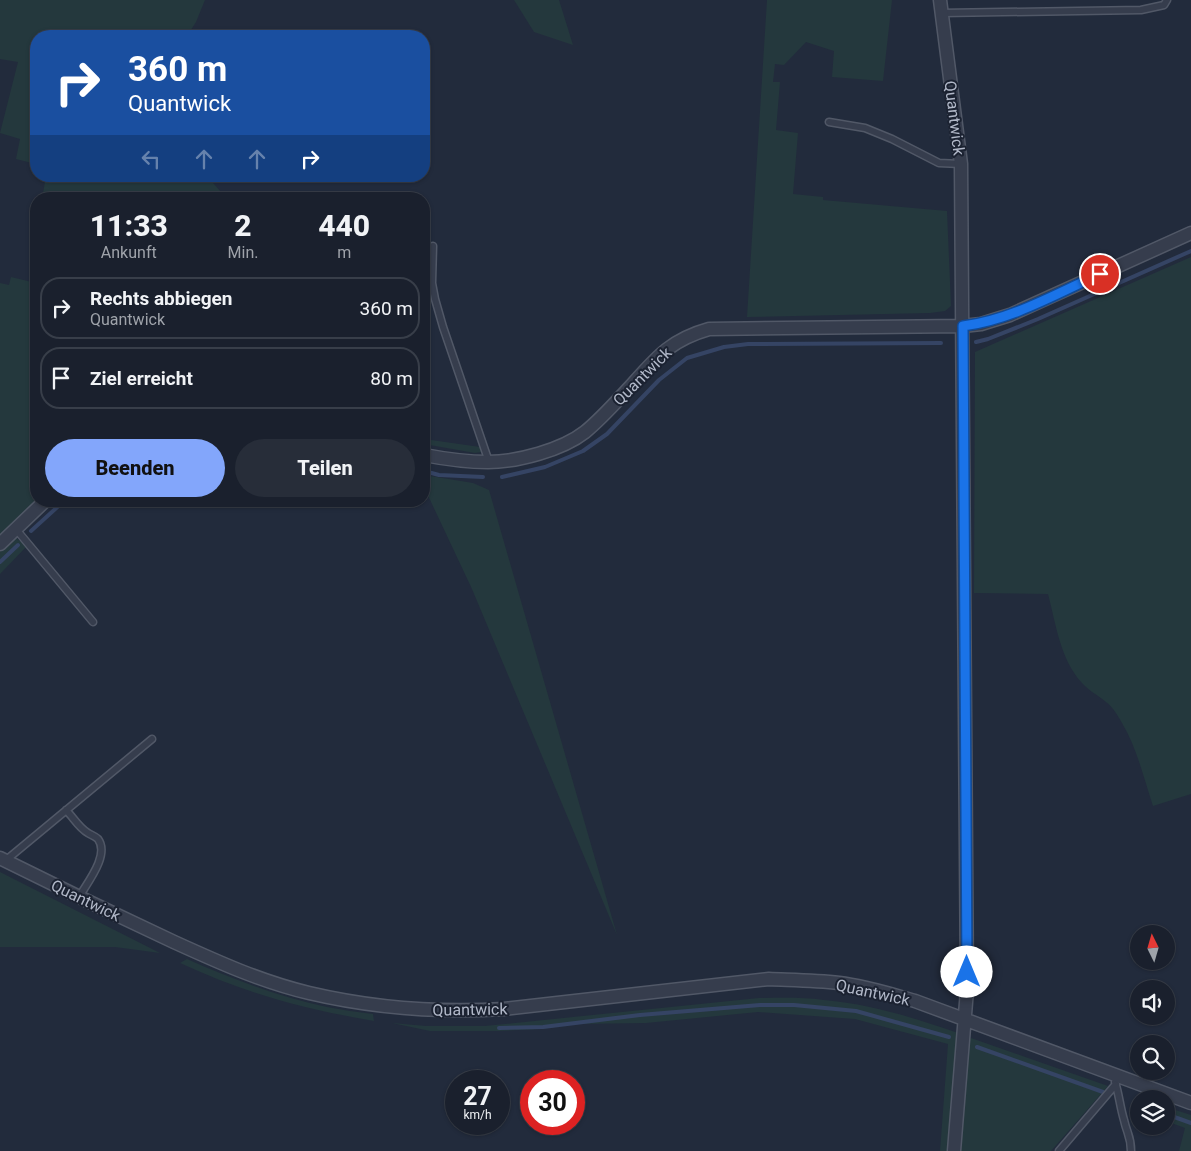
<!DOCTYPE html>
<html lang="de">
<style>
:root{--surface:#1a202d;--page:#272d39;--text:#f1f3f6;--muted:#9fa3aa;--line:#383e49;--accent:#83a6fb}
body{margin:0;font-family:Roboto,sans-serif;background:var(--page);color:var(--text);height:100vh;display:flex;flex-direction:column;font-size:19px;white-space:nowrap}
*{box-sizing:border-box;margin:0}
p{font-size:16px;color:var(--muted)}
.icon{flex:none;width:28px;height:28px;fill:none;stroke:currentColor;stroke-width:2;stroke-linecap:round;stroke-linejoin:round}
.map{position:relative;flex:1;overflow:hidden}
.details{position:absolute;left:30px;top:192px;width:400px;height:315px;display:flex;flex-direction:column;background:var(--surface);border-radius:20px;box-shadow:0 1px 4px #0004,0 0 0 1px var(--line)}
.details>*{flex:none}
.top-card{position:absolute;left:30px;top:30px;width:400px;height:152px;border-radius:20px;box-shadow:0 1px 4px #0004,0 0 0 1px var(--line);background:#1a4fa0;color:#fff;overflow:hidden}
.needle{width:32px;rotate:355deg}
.buttons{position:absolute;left:1130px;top:925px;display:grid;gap:10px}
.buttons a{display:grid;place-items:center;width:45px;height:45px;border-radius:50%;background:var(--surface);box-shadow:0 1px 4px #0004,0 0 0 1px var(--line);font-size:25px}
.speed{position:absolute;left:445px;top:1070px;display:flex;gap:10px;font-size:25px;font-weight:700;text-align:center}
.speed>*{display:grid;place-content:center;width:65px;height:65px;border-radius:50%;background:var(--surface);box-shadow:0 1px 4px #0004,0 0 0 1px var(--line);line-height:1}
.speed small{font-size:12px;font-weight:400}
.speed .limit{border:8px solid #d22;background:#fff;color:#111}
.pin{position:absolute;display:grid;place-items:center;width:42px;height:42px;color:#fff;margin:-21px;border:2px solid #fff;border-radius:50%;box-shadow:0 1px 5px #0007}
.me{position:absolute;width:55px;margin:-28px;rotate:0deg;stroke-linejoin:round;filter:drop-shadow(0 0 4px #0008)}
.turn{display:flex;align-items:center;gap:18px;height:105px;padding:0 15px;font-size:22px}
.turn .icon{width:65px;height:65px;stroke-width:2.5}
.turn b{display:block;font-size:35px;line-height:42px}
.lanes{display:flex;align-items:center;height:48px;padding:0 15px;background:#0003;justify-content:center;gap:25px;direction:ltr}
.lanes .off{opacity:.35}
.eta{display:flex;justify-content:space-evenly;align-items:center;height:85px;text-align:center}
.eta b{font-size:30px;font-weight:800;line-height:35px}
.primary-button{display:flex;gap:10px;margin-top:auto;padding:10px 15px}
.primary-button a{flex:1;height:58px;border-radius:30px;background:var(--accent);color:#111;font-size:20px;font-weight:800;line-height:58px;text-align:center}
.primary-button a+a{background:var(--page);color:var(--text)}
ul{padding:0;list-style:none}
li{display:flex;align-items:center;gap:15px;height:62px;margin:0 10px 8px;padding:0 5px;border:2px solid var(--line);border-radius:20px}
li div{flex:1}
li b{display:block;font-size:19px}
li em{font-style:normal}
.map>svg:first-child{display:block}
.green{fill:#24383d}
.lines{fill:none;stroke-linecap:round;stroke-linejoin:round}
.stream{stroke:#354464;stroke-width:4}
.service-casing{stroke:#515867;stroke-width:9}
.minor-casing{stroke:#515867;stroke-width:15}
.service{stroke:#363d4d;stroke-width:6}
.minor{stroke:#363d4d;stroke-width:12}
.route-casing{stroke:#114b97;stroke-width:12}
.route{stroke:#1a73e8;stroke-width:9}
.labels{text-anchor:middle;stroke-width:4;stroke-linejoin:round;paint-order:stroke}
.street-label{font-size:16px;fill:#b1b8c8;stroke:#1b2231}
</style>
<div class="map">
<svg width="1191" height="1151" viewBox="0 0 1191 1151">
<rect width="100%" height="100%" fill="#222b3c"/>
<path class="green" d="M0,0H205L196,22L187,36H36V164L16,159L20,139L0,133L18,62L0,59Z
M514,0H559L573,45L534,32Z
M767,0H892L883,81L832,77L834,51L806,42L784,65L775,64L773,82H780L776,130L798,133L793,194L823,197V200L947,211L951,306L945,311L930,313L747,317Z
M46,176H207L227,199H42Z
M1191,257V794L1153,806C1144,779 1137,748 1122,723C1118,716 1113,707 1106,702C1098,695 1089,691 1082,683C1060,659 1056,624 1048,594L974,593L975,352Z
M11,277L36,283V500L0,535V283L9,285Z
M424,439L480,447L481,452L475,453L424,444Z
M424,475L473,483L489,490L617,935L472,589L424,487Z
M16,538L27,546L0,574V552L13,539Z
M0,872L160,953L115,947H0Z
M187,959C232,979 279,997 327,1007C342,1010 358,1012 373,1014L374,1021C303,1009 245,993 180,963Z
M759,998C780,998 802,997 824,1000C870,1004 915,1018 958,1033L948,1151H940L948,1044L855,1019L758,1012L646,1023L576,1024L542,1029L499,1031H430L392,1023L426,1026H485Z
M971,1038L1108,1086L1051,1151H960L967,1043Z
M1166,1107L1191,1115V1151H1179L1185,1128L1166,1121Z"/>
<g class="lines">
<path class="stream" d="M976,342L988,339L1038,319L1191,251
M424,471L439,475L483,477
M502,477L545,467L583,451L607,434L659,380L687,358L724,347L748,344L941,343
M31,531L64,501
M0,562L18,545
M499,1028L543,1027L640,1015L760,1005H794L856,1011L949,1037
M977,1047L1103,1092
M1137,1103L1139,1104
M1166,1114L1191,1123"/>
<g class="service-casing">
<path id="service" d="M942,13L1141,10L1164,5L1167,0
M829,122L865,128L892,139L939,163L961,164
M433,246L432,283L435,299L443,327L489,462
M15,528L93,622
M66,810C73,817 79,828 88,833C91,835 95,836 98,839C110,855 87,883 79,897
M5,861L152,739
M1115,1082C1119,1094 1120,1107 1124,1120C1127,1134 1131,1136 1131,1151
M1059,1151L1116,1084"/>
</g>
<g class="minor-casing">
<path id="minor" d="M940,0L961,164L967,990L954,1151
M424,455C445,459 466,462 488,462C517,462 562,450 585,432C601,419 616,402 631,386C656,358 670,340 709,329L963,326L981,324L1010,315L1191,233
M0,544L45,501
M0,858C58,887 116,915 174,942C218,962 262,982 309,993C373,1008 438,1013 504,1009L769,979C792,980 816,980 839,983C865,986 890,994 915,1001L1191,1103"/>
</g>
<use href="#service" class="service"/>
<use href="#minor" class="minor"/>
</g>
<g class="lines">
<g class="route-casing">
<path id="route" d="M967,972L963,326C1011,320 1056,294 1100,274"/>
</g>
<use href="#route" class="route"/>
</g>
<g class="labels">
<g class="street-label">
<text transform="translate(955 118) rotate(83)" y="6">Quantwick</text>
<text transform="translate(642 376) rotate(-45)" y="6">Quantwick</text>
<text transform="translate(86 900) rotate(26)" y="6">Quantwick</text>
<text transform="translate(873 992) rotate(12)" y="6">Quantwick</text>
<text transform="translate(470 1009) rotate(-1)" y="6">Quantwick</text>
</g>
</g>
</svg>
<div class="buttons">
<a><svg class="needle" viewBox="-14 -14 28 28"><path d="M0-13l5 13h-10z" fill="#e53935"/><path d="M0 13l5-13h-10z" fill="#9fa3aa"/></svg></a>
<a><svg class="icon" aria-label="sound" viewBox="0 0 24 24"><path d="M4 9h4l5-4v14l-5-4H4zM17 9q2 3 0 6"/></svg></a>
<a><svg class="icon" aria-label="search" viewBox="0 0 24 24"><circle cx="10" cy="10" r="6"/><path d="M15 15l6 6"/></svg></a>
<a><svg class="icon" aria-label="layers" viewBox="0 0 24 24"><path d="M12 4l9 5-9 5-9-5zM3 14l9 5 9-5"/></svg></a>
</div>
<div class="speed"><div>27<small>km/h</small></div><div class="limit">30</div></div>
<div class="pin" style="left:1100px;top:274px;background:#d93025"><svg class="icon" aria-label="arrive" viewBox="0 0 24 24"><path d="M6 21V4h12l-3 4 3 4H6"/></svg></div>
<svg class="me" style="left:967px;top:972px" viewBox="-20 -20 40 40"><circle r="19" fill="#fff"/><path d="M0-13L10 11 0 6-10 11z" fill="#1a73e8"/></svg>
<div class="top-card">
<div class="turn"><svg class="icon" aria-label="right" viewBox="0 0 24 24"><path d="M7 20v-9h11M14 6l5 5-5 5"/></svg><div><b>360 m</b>Quantwick</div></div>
<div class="lanes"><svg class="icon off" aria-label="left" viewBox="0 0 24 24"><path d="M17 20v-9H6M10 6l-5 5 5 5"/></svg><svg class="icon off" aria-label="ahead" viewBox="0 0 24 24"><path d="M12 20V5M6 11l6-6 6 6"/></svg><svg class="icon off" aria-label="ahead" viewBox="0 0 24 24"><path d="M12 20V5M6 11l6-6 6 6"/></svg><svg class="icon" aria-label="right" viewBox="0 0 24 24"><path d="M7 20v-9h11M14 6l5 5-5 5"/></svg></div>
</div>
<section class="details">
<div class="eta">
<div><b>11:33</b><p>Ankunft</p></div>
<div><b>2</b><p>Min.</p></div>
<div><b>440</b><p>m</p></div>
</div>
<ul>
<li><svg class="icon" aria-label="right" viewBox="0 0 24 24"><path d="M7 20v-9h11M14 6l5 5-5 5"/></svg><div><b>Rechts abbiegen</b><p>Quantwick</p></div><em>360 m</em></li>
<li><svg class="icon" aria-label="arrive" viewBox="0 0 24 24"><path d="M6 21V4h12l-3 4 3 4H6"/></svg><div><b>Ziel erreicht</b></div><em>80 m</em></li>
</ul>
<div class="primary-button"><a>Beenden</a><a>Teilen</a></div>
</section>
</div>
